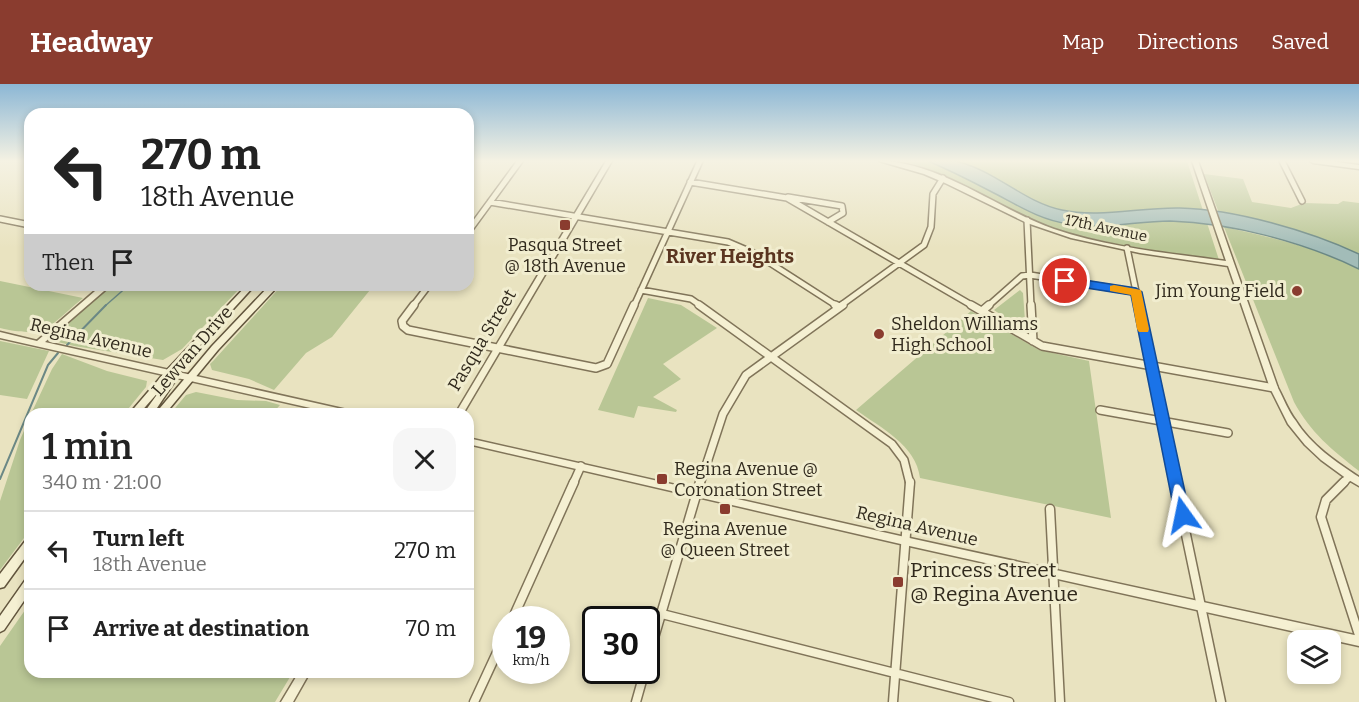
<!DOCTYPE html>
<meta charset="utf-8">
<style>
:root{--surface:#fff;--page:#f6f6f6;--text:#222;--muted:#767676;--line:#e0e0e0;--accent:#8a3c2f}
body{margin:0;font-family:Bitter,serif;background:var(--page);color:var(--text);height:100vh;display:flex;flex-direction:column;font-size:22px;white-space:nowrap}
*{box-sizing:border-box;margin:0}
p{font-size:20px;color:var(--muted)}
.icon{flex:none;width:33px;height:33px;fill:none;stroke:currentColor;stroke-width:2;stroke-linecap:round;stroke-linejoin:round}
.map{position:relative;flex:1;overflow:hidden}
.drawer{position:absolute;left:24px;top:324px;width:450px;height:270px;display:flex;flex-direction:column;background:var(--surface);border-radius:18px;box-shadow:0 3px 9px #0003}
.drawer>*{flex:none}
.guide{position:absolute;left:24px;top:24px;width:450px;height:183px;border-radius:18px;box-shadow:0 3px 9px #0003;background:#fff;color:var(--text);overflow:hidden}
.buttons{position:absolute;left:1287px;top:546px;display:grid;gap:12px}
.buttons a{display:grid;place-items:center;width:54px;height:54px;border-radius:12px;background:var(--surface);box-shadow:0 3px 9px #0003;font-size:30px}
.speed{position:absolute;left:492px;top:522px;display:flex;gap:12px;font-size:30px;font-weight:700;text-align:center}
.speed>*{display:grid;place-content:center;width:78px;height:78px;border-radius:50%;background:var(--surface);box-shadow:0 3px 9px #0003;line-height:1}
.speed small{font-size:15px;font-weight:400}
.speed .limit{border:3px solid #111;border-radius:9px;background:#fff;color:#111}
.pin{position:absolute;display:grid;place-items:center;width:51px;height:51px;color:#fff;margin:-26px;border:3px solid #fff;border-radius:50%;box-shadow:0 2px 6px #0007}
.me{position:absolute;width:66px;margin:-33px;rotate:348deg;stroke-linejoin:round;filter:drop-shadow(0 0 4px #0008)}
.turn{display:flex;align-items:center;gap:21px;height:126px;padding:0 18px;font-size:27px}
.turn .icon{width:78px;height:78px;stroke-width:2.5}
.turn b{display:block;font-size:42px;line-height:51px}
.then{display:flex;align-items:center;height:57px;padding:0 18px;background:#0003;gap:12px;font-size:22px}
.round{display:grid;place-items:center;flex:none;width:63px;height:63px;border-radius:18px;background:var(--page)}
.headline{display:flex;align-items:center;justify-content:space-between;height:102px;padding:0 18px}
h1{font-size:36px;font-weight:600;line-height:45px}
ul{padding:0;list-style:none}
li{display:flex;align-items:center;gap:18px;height:78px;padding:0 18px;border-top:2px solid var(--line)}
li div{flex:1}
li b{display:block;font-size:22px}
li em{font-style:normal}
header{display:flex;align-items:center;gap:36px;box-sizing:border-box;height:84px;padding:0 30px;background:var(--accent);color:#fff}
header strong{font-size:28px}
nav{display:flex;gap:33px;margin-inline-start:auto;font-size:21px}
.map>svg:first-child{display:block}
.green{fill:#b9c695}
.water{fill:#a2bcb8;stroke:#6b8885;stroke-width:1.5}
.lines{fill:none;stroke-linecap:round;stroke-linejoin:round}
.stream-far1{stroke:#6b8885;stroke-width:1.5}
.stream{stroke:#6b8885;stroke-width:2}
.minor-far2-casing{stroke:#807459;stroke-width:8}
.minor-far1-casing{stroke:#807459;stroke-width:10}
.minor-casing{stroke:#807459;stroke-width:11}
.tertiary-casing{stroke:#807459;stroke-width:3}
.secondary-casing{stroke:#62553d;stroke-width:3}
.minor-far2{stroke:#f5f0d2;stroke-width:5}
.minor-far1{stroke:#f5f0d2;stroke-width:7}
.minor{stroke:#f5f0d2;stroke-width:8}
.tertiary{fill:#f5f0d2;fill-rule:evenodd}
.secondary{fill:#f5f0d2;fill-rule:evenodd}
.route{fill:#1a73e8;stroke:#114b97;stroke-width:1.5}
.slow{fill:#f59e0b}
.poi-dot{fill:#8a3c2f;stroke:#f1edcf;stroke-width:2}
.labels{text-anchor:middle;stroke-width:6;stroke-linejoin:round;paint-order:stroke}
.far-street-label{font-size:15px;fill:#312a1d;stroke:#f1edcf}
.poi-label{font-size:18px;fill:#312a1d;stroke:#f1edcf}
.street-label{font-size:18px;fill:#312a1d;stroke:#f1edcf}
.neighbourhood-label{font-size:20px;font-weight:bold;fill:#5a3520;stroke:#f1edcf}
.near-poi-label{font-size:21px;fill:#312a1d;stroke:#f1edcf;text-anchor:start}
</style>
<header>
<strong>Headway</strong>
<nav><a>Map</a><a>Directions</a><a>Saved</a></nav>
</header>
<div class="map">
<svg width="1359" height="618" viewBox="0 0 1359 618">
<rect width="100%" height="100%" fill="#e9e3c0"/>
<path class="green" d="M900,77H1187L1219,176C1161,167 1101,161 1045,141C994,122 952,87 900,77Z
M1204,90L1243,95L1252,118L1291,124L1304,119L1338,120L1343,117L1359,119V170L1287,143L1219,129Z
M1224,143C1270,153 1316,163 1359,185V387C1331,365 1311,349 1294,318Z
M0,197L83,214C49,242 47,255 0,244Z
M112,201H243L182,265L163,276L74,262L54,257L57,248Z
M282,201H374L332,253L306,269L274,306L249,295L212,286L210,280L214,276Z
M1020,206L1023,209L1025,237L1016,241L994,226Z
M648,214L681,221L717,244L663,280L681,295L653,313L677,326L676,328L638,322L634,334L598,326Z
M971,227L1039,266L1089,277L1111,434L920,394C916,361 881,344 856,326Z
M0,257L49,267L27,315L0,311Z
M62,270L107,287L147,297L146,303L124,330H31L52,285Z
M196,308L237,316L266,317L280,321L272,330H170L186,311Z
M30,333V446L0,486V417L20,356Z
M30,519V588H293L275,618H0V562Z"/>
<path class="water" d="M928,77C938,77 950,75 959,78C997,88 1024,118 1062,126C1100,134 1140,123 1180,124C1234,125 1310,147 1359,170V185C1304,158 1231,139 1170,137C1136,137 1103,146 1069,140C1039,136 1016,120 990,107C969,96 949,86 928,77Z"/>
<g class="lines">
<path class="stream-far1" d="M105,222L129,201"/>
<path class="stream" d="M67,261L106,221
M0,395L48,281L58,269"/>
<g class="minor-far2-casing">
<path id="minor-far2" d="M1282,77L1302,117
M690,98L787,114L973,222
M788,113L842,122L843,129L828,138
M490,118L728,158L756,170L837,222
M0,135L30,141
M1027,136L1031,222
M468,148L520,77
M1127,164L1139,222
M641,206L691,215L701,222
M413,222L429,201
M634,222L700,77
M840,222L924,161L931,143L933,110L943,94
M988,222L1022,192L1030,191L1136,208"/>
</g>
<g class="minor-far1-casing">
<path id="minor-far1" d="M414,221L402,237L403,242L408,246L596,284L607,280L634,221
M699,221L892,360L904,376L910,400
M835,221L839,223
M971,221L1042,262L1274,304
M1031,221L1033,257
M1139,221L1176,400
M982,227L989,221
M1100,326L1228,349
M573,400L581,382
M700,400L723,330L746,291L843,221
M1342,400L1350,392"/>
</g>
<g class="minor-casing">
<path id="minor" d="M1175,398L1221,618
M1344,398L1326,416L1321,433L1359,551
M1050,425L1060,618
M662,530L1009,618
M512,536L574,398
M646,581L700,398
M474,618L506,549
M636,618L645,586
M893,618L910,398"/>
</g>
<g class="tertiary-casing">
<path id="tertiary" d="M606,77H612L463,330H455Z
M879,77C939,77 999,126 1054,145C1110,164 1169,169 1226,177L1192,77H1198L1278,304C1284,315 1288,327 1296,337C1311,361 1336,378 1359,393V402L1347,395L1321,376L1305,361L1288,340L1270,304L1228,182L1140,169L1071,154L1027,139L945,99L924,90Z
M1310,77H1329L1359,81V85L1313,79Z
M102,201H111L45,258L351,327L354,328L355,330H337L0,254V248L37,257Z
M468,354L905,453L1359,552V562L905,461L468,360Z
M299,588H310L293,618H281Z"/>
</g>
<g class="secondary-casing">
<path id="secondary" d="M247,201H255L174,290L175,297L153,330H143L161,305L139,330H129L166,287Z
M270,201H279L218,266L165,330H155L212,262Z
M30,454V467L4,503L0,504V490L26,456Z
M30,494V508L4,546L0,548V532L26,495Z"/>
</g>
<use href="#minor-far2" class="minor-far2"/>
<use href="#minor-far1" class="minor-far1"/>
<use href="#minor" class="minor"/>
<use href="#tertiary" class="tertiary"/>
<use href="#secondary" class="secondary"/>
</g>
<linearGradient id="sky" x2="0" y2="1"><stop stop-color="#8cb7d5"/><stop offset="0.47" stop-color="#f5f2e3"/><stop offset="1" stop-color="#f5f2e3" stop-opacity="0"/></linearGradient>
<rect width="1359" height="164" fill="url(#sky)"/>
<path class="route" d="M1065,193L1136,204L1142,208L1190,431L1188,436L1183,438L1177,436L1175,431L1131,211L1061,200L1059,197Z"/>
<path class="slow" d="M1114,201L1141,206L1149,245L1148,248H1139L1137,245L1131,211L1110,207V202Z"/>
<g class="poi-dot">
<rect x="559" y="135" width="12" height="12" rx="3"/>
<circle cx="1297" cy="207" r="6"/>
<circle cx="879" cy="250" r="6"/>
<rect x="656" y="389" width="12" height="12" rx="3"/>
<rect x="719" y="419" width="12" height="12" rx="3"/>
<rect x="892" y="492" width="12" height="12" rx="3"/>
</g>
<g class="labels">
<g class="far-street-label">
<text transform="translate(1106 144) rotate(12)" y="5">17th Avenue</text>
</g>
<g class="poi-label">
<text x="565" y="167">Pasqua Street<tspan x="565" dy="21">@ 18th Avenue</tspan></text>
<text x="1285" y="213" text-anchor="end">Jim Young Field</text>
<text x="891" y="246" text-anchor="start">Sheldon Williams<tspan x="891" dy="21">High School</tspan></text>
<text x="674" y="391" text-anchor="start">Regina Avenue @<tspan x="674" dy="21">Coronation Street</tspan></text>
<text x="725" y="451">Regina Avenue<tspan x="725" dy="21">@ Queen Street</tspan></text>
</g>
<g class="street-label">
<text transform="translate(91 254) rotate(13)" y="6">Regina Avenue</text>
<text transform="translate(482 256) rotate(-59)" y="6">Pasqua Street</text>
<text transform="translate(192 267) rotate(-49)" y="6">Lewvan Drive</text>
<text transform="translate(917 442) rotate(13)" y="6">Regina Avenue</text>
</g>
<g class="neighbourhood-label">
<text x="730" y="179">River Heights</text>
</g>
<g class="near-poi-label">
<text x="910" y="493">Princess Street<tspan x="910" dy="24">@ Regina Avenue</tspan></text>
</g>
</g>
</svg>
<div class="buttons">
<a><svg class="icon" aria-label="layers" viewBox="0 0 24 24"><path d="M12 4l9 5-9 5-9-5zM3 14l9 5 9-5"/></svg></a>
</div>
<div class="speed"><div>19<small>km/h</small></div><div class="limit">30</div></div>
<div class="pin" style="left:1065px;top:197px;background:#d93025"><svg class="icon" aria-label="arrive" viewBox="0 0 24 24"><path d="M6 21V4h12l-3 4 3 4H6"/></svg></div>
<svg class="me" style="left:1183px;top:431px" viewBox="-20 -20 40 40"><path d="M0-17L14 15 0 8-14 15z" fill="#1a73e8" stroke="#fff" stroke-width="4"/></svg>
<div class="guide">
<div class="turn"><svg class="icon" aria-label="left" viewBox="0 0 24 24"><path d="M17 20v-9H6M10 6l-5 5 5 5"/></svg><div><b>270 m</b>18th Avenue</div></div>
<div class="then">Then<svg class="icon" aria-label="arrive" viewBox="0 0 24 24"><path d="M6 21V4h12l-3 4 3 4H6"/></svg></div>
</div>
<section class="drawer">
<div class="headline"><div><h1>1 min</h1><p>340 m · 21:00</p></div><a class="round"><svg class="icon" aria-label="close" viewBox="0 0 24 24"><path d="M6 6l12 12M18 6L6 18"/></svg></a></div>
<ul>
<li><svg class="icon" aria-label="left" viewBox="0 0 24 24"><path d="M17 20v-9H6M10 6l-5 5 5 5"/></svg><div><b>Turn left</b><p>18th Avenue</p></div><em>270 m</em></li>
<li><svg class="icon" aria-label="arrive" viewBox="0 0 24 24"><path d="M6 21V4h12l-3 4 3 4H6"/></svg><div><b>Arrive at destination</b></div><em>70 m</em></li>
</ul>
</section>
</div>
